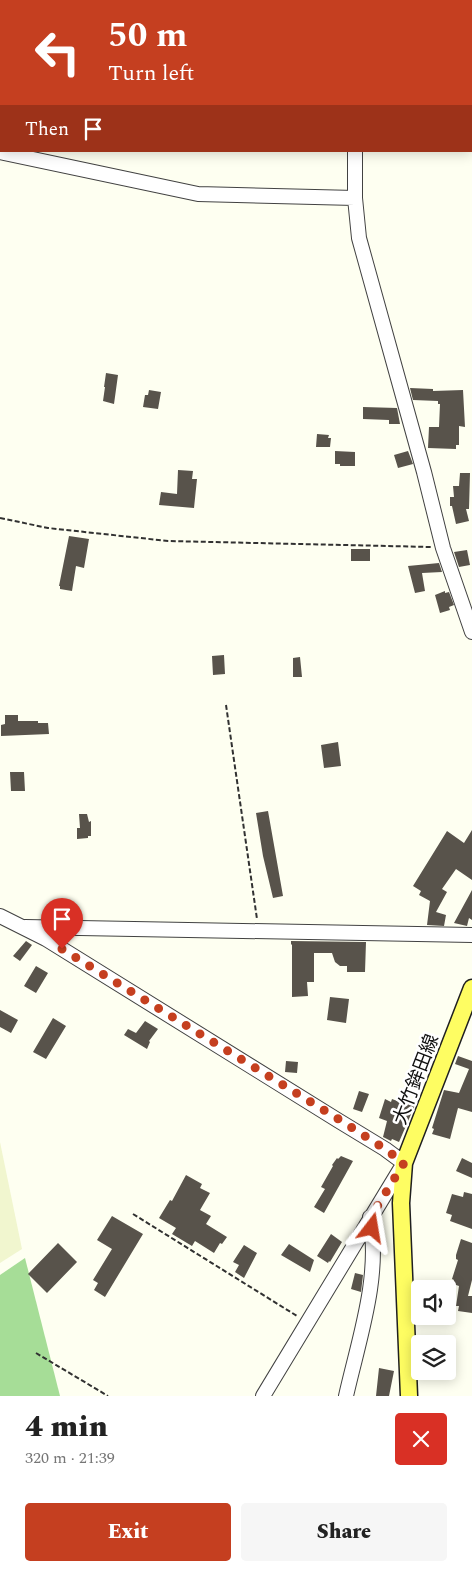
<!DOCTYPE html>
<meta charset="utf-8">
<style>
:root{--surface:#fff;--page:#f6f6f6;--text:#222;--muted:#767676;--accent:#c53f20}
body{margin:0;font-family:Spectral,"Noto Sans JP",serif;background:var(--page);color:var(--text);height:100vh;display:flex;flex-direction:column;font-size:19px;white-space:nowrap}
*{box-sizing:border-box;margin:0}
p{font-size:16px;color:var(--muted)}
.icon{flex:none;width:28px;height:28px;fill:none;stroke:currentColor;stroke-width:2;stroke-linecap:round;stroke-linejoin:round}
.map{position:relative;height:1396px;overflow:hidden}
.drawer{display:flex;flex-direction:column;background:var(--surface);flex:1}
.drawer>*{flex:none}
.top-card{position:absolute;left:0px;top:0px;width:472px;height:152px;box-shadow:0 2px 12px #0003;background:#c53f20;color:#fff;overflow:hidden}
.buttons{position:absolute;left:411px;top:1280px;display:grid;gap:10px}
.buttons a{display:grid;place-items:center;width:45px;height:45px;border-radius:5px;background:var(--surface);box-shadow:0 2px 12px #0003;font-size:25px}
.pin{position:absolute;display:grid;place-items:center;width:42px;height:42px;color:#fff;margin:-51px -21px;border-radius:50% 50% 50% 0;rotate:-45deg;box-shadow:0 0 5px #0007}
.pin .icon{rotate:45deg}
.me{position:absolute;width:55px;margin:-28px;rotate:14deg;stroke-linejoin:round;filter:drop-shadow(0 0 4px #0008)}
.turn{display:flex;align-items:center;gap:18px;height:105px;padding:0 25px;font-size:22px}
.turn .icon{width:65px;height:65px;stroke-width:2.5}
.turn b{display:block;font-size:35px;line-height:42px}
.then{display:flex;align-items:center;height:48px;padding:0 25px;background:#0003;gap:10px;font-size:19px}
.round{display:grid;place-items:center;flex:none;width:52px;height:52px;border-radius:5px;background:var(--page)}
.summary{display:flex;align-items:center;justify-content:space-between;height:85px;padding:0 25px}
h1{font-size:30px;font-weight:800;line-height:38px}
.action{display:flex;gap:10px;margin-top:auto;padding:10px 25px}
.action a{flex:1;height:58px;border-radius:5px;background:var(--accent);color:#fff;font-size:20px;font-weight:800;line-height:58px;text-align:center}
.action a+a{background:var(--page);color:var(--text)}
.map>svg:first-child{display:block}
.farmland{fill:#f1f6cf}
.forest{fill:#a6dd97}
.building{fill:#58534b}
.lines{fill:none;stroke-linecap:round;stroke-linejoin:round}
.minor-casing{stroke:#424242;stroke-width:16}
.major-casing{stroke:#202020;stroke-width:19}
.path{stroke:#313131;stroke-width:2;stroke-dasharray:5 2.5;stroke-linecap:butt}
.minor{stroke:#fff;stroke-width:14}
.major{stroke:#fefd62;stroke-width:16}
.route{stroke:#c53f20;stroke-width:9;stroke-dasharray:0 16.2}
.labels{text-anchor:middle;stroke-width:5;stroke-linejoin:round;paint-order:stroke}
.street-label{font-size:19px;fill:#0f0f0f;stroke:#fff}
</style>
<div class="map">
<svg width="472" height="1396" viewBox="0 0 472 1396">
<rect width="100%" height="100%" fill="#fefff1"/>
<path class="farmland" d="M0,1142L22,1249L0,1263Z"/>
<path class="forest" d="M25,1258L60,1396H0V1275Z"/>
<path class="building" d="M106,373L118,375L114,404L103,401L105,387H104Z
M410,388L433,389V391L463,390L465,427L459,426V445H456V449L428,448L429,427H439L440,404H438V401L413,400Z
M149,390L161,392L158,409L143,407L145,395H148Z
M363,407L397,408L400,424H389V420L363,419Z
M317,434L329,435L328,438H331L330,447H316Z
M335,451L355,452V466H340V464H335Z
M408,451L413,464L398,468L394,455Z
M178,470L193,471L192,479H197L194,508L159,505L161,492L177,494Z
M460,473H470L469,509H466L469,521L456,524L452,506H450V497H454L453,486H459Z
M69,536L89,539L84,568L76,566L72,591L60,589V586H59Z
M351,549H370V561H351Z
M467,550L470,565L459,567L454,552Z
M439,563L442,572L422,573L425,591L415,593L408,566Z
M445,591V593L449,592L454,605L449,607L450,610L440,613L435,595Z
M224,655L225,674L213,675L212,656Z
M300,657L302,677H293V658Z
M5,715H18V721H38V723H48L49,734L1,736V725L5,724Z
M338,742L341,766L324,768L321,745Z
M10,772H24L25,791H11Z
M268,811L283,896L273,898L263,856L256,813Z
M79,814H87L89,822L91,821V836H88V838L77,839V828H80Z
M472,830V880L456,869L442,889L447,892L436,912L446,915L444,926L427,925L430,901L419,895L421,891L413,886L447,831L464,843Z
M472,890V920L469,918L467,926L454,923Z
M26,941L32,945L20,961L13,956Z
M291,941L366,942L365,972H347V966H340L335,962L332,953H314V982H307L308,996L292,997V945L291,944Z
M36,966L48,973L36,993L24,986Z
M330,997L349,999L346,1023L327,1020Z
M0,1010L18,1020L11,1033L0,1027Z
M53,1018L66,1026L46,1059L33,1052Z
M145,1021L158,1029L149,1041L150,1042L147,1049L124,1035L128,1029L136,1033Z
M458,1056L472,1061V1112L458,1108L450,1139L432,1134L434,1129L432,1128L444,1090L459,1093L469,1069L455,1064Z
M286,1061L298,1062L297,1073L285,1072Z
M359,1091L369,1094L362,1112L353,1109Z
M385,1099L391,1102L392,1099L405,1104L406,1101L415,1105L399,1142L392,1139L391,1141L383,1137L387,1121L379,1118Z
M341,1156L353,1161L324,1213L314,1207L325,1189L321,1187L333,1166L332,1165L337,1158L338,1159Z
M462,1158L472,1163V1178L456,1171Z
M186,1175L202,1184L200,1188L210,1193L200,1210L211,1216L206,1224L227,1237L222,1244L220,1243L214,1253L195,1241L192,1246L172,1234L176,1228L159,1218L170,1200L172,1201Z
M464,1192L472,1194V1229L450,1221L452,1215L446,1213L452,1194L463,1197Z
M112,1216L143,1234L105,1297L94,1290L98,1283L93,1280L112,1249L97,1240Z
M331,1234L342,1242L330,1262L329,1261L328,1263L317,1256Z
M461,1239L472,1243V1280L468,1296H472V1313L458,1311L459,1306H456L459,1286L453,1284L454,1280L452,1279L458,1260L456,1259V1255Z
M58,1243L77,1262L47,1293L28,1274Z
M289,1244L314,1260L310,1272L281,1255Z
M244,1245L257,1253L244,1278L235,1272L239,1265L233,1262Z
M355,1273L363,1275L361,1292L351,1289Z
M379,1368L394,1371L389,1396H376Z"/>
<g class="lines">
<g class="minor-casing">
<path id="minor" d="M354,0V1
M2,1L3,0
M0,24L1,13
M355,151V198L359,238L424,472L443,548L472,632
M0,152L198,194L355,198
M0,916L46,939L339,1121L385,1149L404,1163L263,1396
M25,927L472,935
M346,1396C359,1338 381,1277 370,1217"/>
</g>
<g class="major-casing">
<path id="major" d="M409,1396L401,1203L404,1163L472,988"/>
</g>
<path class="path" d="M0,518L48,528L168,541L431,547
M226,705L257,919
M133,1214L297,1316
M36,1353L108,1396"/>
<use href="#minor" class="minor"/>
<use href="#major" class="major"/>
</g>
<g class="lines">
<path class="route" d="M62,949L340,1120L385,1149L404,1163L370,1218L372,1228"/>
</g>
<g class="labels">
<g class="street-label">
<text transform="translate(415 1079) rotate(-69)" y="7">大竹鉾田線</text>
</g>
</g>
</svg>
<div class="buttons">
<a><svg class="icon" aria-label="sound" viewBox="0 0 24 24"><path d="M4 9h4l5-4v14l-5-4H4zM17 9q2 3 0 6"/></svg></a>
<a><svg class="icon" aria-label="layers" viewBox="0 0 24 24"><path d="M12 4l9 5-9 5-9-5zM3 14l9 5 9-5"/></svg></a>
</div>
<div class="pin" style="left:62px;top:949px;background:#d93025"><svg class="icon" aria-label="arrive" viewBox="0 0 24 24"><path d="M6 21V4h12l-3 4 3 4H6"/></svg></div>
<svg class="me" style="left:372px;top:1228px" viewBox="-20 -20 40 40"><path d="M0-17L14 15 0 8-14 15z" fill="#c53f20" stroke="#fff" stroke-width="4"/></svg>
<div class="top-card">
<div class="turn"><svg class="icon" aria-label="left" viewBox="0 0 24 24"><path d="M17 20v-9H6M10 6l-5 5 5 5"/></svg><div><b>50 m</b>Turn left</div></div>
<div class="then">Then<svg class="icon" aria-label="arrive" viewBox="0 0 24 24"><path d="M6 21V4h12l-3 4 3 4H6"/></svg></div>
</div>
</div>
<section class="drawer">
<div class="summary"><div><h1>4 min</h1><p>320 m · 21:39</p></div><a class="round" style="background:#d93025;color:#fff"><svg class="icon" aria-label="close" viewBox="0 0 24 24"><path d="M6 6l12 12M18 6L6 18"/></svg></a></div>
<div class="action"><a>Exit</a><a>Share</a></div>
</section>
